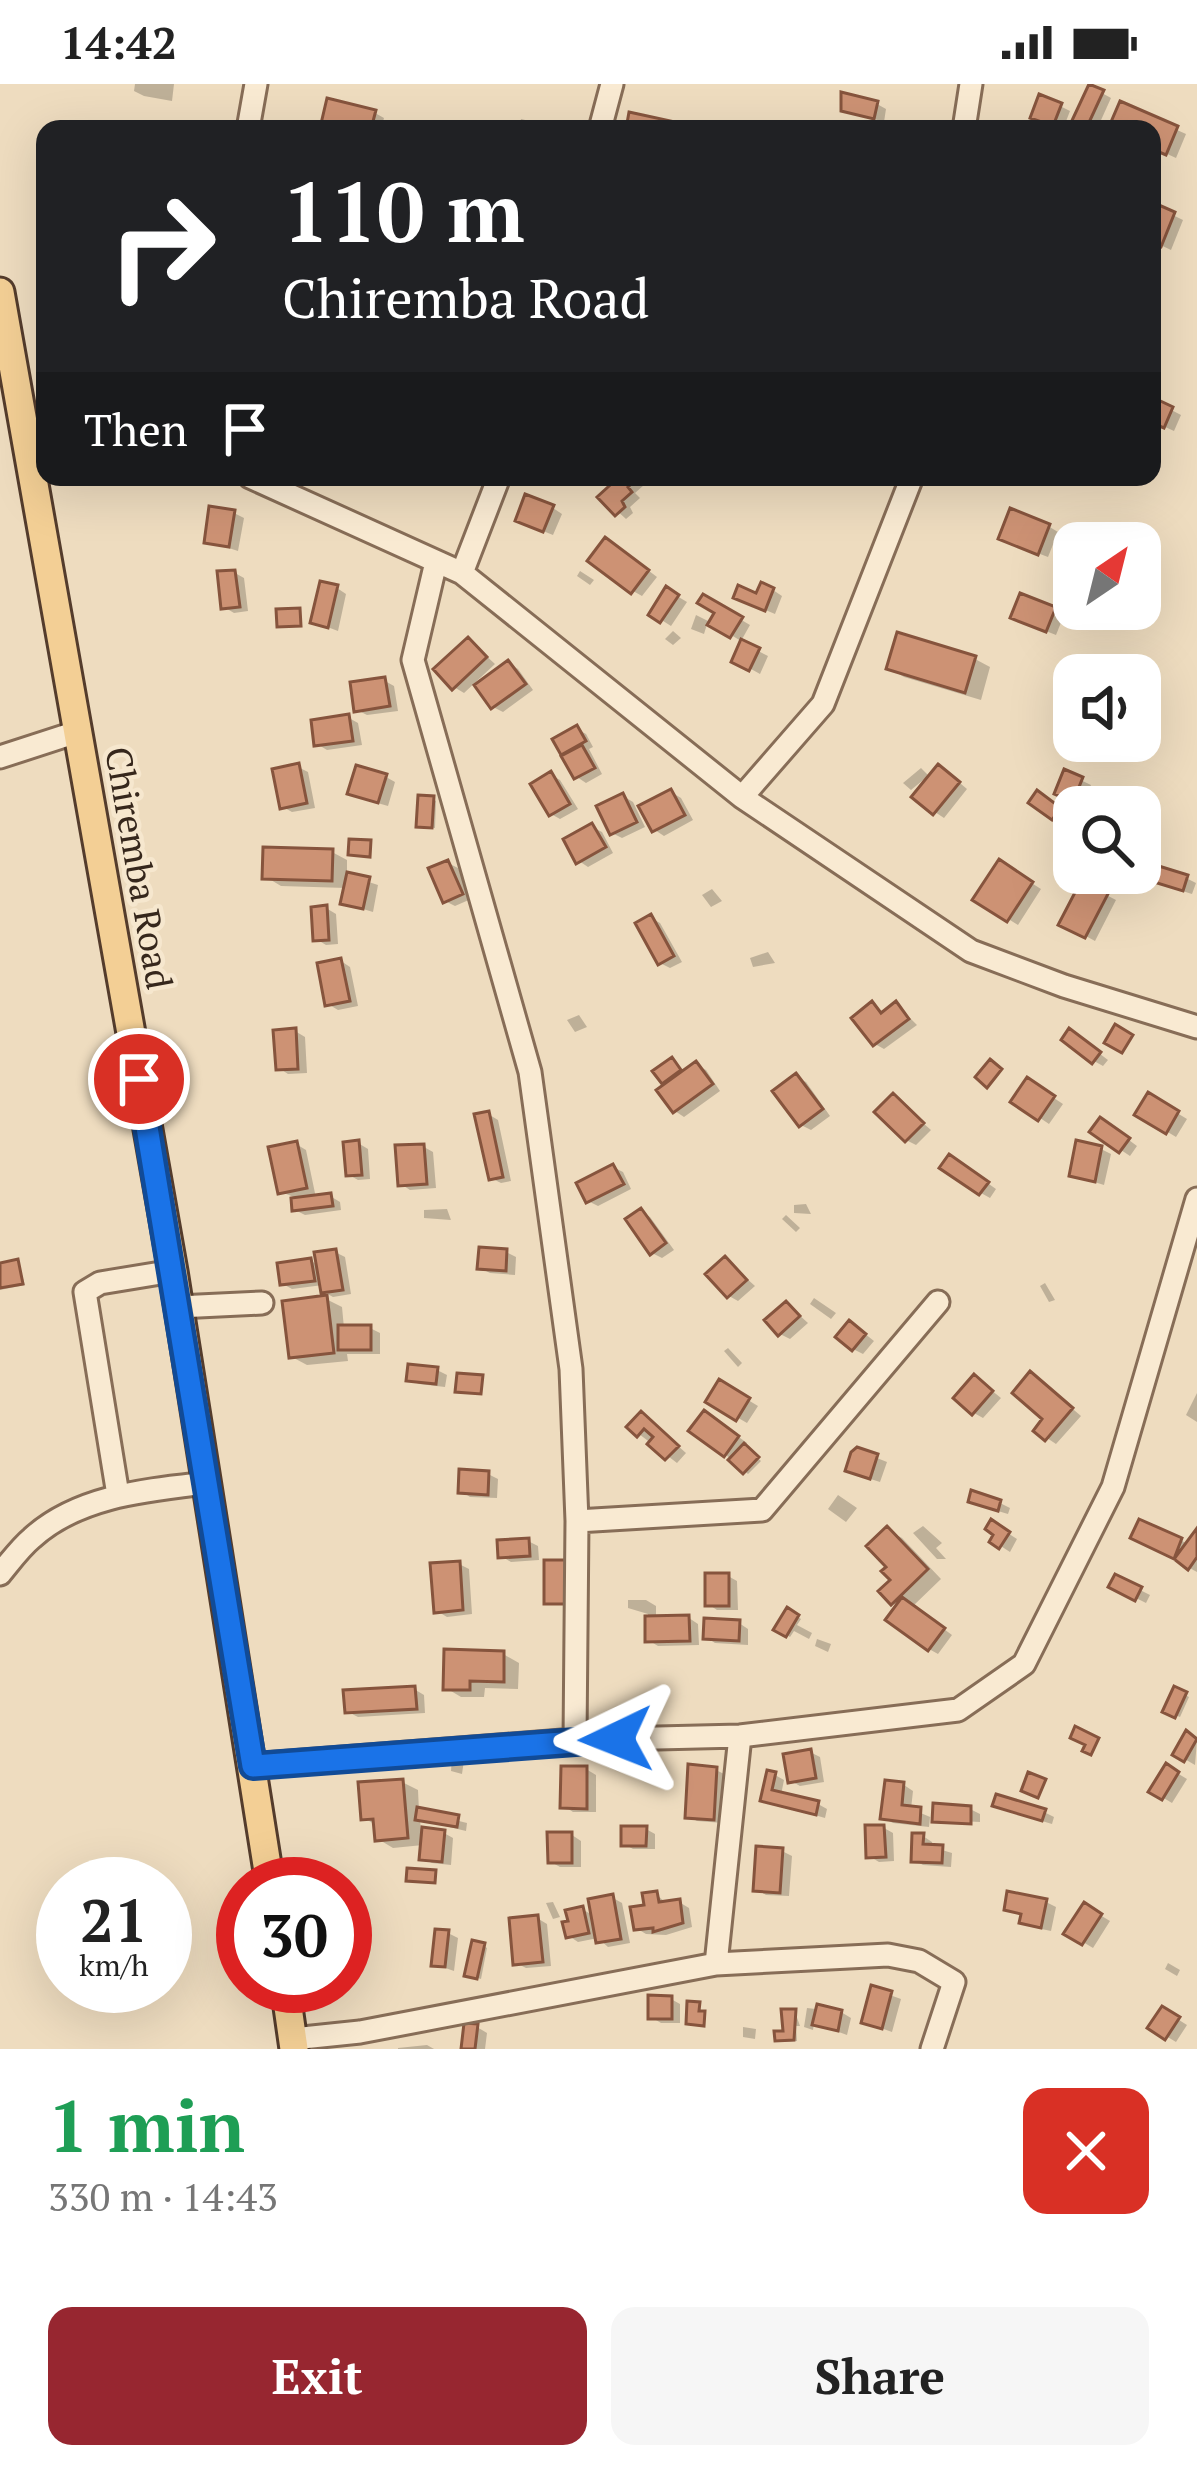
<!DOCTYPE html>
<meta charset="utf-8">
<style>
:root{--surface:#fff;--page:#f6f6f6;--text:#222;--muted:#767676;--accent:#972630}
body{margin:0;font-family:"PT Serif",serif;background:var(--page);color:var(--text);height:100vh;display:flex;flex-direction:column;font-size:45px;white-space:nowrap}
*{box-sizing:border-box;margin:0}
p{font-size:39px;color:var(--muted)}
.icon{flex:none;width:66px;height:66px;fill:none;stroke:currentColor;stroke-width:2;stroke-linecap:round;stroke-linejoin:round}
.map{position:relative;height:1965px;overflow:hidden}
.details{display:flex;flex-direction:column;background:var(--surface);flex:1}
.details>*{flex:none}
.guide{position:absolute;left:36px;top:36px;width:1125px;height:366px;border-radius:24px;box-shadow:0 12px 48px #0002;background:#202124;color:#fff;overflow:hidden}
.needle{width:78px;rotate:35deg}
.tools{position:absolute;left:1053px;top:438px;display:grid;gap:24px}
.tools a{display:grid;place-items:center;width:108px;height:108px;border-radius:24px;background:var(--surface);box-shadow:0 12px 48px #0002;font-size:60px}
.speed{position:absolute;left:36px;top:1773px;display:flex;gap:24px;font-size:60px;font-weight:700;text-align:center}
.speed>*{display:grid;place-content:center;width:156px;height:156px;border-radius:50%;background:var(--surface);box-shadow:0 12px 48px #0002;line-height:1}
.speed small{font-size:30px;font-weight:400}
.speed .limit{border:18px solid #d22;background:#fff;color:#111}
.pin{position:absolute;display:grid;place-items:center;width:102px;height:102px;color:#fff;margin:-51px;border:6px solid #fff;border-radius:50%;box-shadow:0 3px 12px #0007}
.me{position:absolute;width:132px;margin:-66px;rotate:268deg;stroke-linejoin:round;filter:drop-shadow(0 0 9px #0008)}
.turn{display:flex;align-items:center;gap:42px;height:252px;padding:0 48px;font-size:54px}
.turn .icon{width:156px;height:156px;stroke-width:2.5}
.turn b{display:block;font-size:84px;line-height:102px}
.then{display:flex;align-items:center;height:114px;padding:0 48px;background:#0003;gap:24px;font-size:45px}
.round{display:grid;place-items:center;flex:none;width:126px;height:126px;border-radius:24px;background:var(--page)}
.head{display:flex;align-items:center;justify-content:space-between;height:204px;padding:0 48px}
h1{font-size:72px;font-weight:700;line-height:90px;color:#1e9e55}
.cta{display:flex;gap:24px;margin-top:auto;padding:24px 48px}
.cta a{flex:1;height:138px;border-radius:24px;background:var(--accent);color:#fff;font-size:48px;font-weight:700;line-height:138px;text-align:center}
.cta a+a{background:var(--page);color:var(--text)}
.status{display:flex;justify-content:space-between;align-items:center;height:84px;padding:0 60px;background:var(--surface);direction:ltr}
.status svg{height:33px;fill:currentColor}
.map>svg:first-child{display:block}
.shadow{fill:#0003}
.building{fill:#cd9274;stroke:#86543d;stroke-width:3}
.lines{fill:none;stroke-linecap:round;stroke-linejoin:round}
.minor-casing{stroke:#876d57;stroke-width:27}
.major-casing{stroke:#543c2c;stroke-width:33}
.minor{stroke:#f9ead2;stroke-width:21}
.major{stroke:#f3cf95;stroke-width:27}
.route-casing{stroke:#114b97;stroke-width:30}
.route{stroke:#1a73e8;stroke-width:21}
.labels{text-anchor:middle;stroke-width:9;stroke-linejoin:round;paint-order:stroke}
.street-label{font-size:36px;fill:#36271c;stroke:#f6e7ce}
</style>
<div class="status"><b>14:42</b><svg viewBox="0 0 49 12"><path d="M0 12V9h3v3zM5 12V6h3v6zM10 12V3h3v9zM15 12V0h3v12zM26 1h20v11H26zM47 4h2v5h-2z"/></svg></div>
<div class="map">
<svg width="1197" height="1965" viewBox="0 0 1197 1965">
<rect width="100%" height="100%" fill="#eedcbf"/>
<path class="shadow" d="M135,0H174L172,17L144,12L134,7Z
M1091,3L1111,14L1097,45H1072Z
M877,20L886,25L884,38L844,26Z
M1121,21L1186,50L1176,74L1152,63V45H1113Z
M1060,22L1070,27L1063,45L1043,38Z
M375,29L384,34L381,45L323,43Z
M521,35L538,39L548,45H519Z
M92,36L106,38V45H92Z
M1152,121L1183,136L1171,166L1152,157Z
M1152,316L1181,331L1174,347L1152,337Z
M623,393H637L644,401L635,409L640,414L630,423L633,429L626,435L602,413Z
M553,424L562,430L553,451L528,441Z
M234,429L244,434L238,467L207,457Z
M1048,442L1058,448L1048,473L1011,459Z
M1132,451L1155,459L1140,489V459H1128Z
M616,462L657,493L642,512L633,507Z
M580,487L594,496L590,501L577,492Z
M235,489L244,494L248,527L234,529L224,523Z
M337,504L346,510L338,547L314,538Z
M667,506L687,518L671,542L652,530Z
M773,506L782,512L775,530L746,518Z
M704,514L750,541L741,557L708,537L704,550L691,545L696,531L712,539L718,528Z
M1055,526L1064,531L1056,551L1023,538Z
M673,547L681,554L673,561L665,555Z
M469,556L495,580L464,609L454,603Z
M743,559L768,572L760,590L735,576Z
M975,575L990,583L981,616L904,593L889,584Z
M508,579L518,585L533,606L503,628L493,623Z
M385,597L394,602L398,627L367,631L357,626Z
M349,634L358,639L362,661L327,666L317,660Z
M577,645L586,650L593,663L589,665L602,690L586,699L577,693L556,656Z
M1124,657L1146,658L1149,660L1147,670L1126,664Z
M298,683L308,688L315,724L292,728L283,723Z
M921,684L931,694L948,689L967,705L944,734L935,728L928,692L911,706L903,699Z
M1066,689L1091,701L1083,721L1067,714Z
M551,691L560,696L578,725L560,735L551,730Z
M386,693L395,698L388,722L360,714Z
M671,708L681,714L693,736L664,752L655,746Z
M623,712L633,718L645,743L622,754L612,749Z
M433,715L436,717L435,744L423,743Z
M592,743L602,748L613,769L588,783L579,777Z
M332,768L347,776V791L378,801L373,828L343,819L346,804L281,802L266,793Z
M448,779L458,784L471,815L455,822L445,817Z
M1000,779L1041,805L1018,841L976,815Z
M1098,789H1124L1114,800Z
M1186,794L1196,799L1192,810L1157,799Z
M1083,799L1116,816L1095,857L1062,839Z
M712,805L722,817L711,823L702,811Z
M326,824L336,830L338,860L326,861L316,855Z
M651,834L660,839L682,878L670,884L660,879Z
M768,868L775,879L753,883L750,874Z
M341,877L350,883L358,922L338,926L328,920Z
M873,921L885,930L897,921L917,941L884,965L875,960Z
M579,931L587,943L575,948L567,936Z
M295,947L305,953L307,989L288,990L279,984Z
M1079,954L1108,976L1103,982L1094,977Z
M676,978L684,990L696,981L706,986L720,1007L684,1033L675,1027L669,1001L664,998Z
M796,993L806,998L830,1032L811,1046L801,1041Z
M1028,997L1063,1020L1049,1040L1015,1017Z
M1149,1012L1187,1035L1176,1053L1138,1030Z
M893,1013L931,1046L916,1061L906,1056Z
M488,1030L498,1036L511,1097L501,1099L491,1094Z
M1110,1042L1137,1062L1130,1072L1121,1066Z
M358,1059L368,1065L370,1095L358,1096L349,1091Z
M296,1060L306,1066L316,1114L330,1112L340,1118L341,1126L305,1131L295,1126L294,1113L281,1108Z
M424,1063L433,1068L436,1104L410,1106L401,1100Z
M1101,1065L1111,1070L1104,1101L1072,1091Z
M959,1079L996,1105L990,1114L981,1109Z
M613,1083L623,1088L631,1105L598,1122L588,1117Z
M806,1120L811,1130L794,1129V1121Z
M447,1125L451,1136L424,1134V1126Z
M641,1127L650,1133L674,1166L662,1174L652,1169Z
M786,1131L800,1144L796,1148L782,1135Z
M335,1168L345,1173L351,1210L333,1213L324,1208L323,1201L292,1205L283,1200L311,1177L320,1182Z
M506,1168L516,1173L515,1191L490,1189L480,1184Z
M725,1175L755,1202L738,1217L729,1212Z
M18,1178L25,1201L0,1206V1182Z
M1045,1199L1055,1216L1049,1218L1040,1202Z
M814,1214L836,1229L831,1235L810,1220Z
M326,1215L342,1223L344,1244H370L380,1249V1270H347L348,1277L307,1281L292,1273Z
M787,1220L808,1239L790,1255L780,1250Z
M859,1245L874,1257L863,1270L853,1265Z
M728,1264L742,1279L738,1283L724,1267Z
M437,1286L447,1291L445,1303L419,1300L409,1295Z
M975,1293L1001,1314L983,1334L974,1329Z
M1040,1297L1081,1332L1056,1360L1047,1354Z
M720,1299L758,1322L747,1339L709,1317Z
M1197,1309V1338L1186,1331Z
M642,1330L686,1369L677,1379L639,1350Z
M714,1335L747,1359L745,1362L761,1377L748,1390L726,1371Z
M857,1366L887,1378L880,1398L858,1391Z
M488,1390L498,1395L497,1414L470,1413L461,1407Z
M838,1411L857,1424L846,1438L828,1425Z
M1000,1419L1010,1424L1008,1430L981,1422Z
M992,1439L1017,1455L1010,1468L993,1457L998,1450Z
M923,1442L942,1459L936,1464L946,1475H937L913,1449Z
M887,1446L902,1454L941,1495L913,1522L952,1551L938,1570L929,1565L893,1518Z
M1197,1449V1488L1143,1459L1181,1456L1188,1461Z
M528,1457L538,1462L539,1476L511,1478L501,1472Z
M459,1480L469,1485L472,1530L447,1533L437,1527Z
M728,1492L737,1497L738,1526H717L708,1520Z
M1116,1494L1150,1511L1146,1519L1112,1502Z
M628,1516H646L656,1522V1535L689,1534L698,1540L699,1561L658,1562L648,1556V1530L628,1524Z
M788,1527L801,1535L797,1541L812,1549L809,1555L794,1547L790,1553L777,1545Z
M739,1539L748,1545V1561L715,1559L706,1553Z
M817,1555L831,1560L828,1568L815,1562Z
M503,1570L519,1579L518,1605L485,1604L484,1613H461L446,1604Z
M414,1605L424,1611L425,1629L358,1633L348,1628Z
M1175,1606L1189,1613L1180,1633L1166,1627Z
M1187,1650L1197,1656L1195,1681L1176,1670Z
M810,1668L820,1673L824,1698L800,1702L791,1697Z
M452,1673L464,1676L462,1690L451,1687Z
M1167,1683L1187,1695L1172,1719L1152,1707Z
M586,1685L596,1691V1728H573L564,1722Z
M716,1686L726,1691L723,1739L697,1737L688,1732Z
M775,1691L784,1696L781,1711L818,1720L827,1725L825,1734L763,1716Z
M402,1698L418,1706L419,1727L467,1739L466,1747L420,1736L421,1746L444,1749L453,1754L451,1781L432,1779L422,1774L423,1761L393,1764L378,1755L376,1741L364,1734Z
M904,1701L913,1707L911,1725L935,1735L970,1725L980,1730V1738L941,1736V1740L930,1733L929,1743L893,1739L883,1734Z
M1005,1726L1044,1728L1054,1733L1052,1740Z
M884,1744L893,1749L894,1777L879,1778L869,1772Z
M646,1745L655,1750V1765H633L624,1760Z
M572,1751L581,1757V1783H560L551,1778Z
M923,1752L932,1758V1763L952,1769L951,1783L923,1781L914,1776Z
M782,1767L792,1772L789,1812L766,1811L756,1805Z
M656,1810L667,1820L679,1818L689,1824L692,1843L666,1851L646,1850L636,1844Z
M613,1814L622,1819L630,1859L608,1863L598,1854L578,1858L569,1852L582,1825L594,1832Z
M553,1818L560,1833L553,1835L546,1819Z
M1046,1818L1056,1823L1051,1847L1032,1843L1023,1838L1024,1832L1007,1825Z
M1085,1822L1110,1837L1093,1864L1068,1849Z
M537,1834L547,1840L551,1882L526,1884L516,1879Z
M448,1849L458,1854L454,1887L434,1880Z
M484,1862L487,1864L481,1895L471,1892Z
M1168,1879L1180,1886L1177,1892L1165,1885Z
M873,1905L901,1915L892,1948L864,1938Z
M671,1915L680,1920V1939H661L651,1933Z
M807,1924L841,1928L851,1934L847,1951L814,1939L813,1946L804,1943Z
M1163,1926L1187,1941L1176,1958L1151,1943Z
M795,1928L800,1942H796L797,1957L782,1958L778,1955L786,1949Z
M477,1943L487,1949L485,1965H464Z
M743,1943L756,1945L755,1955L743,1953Z
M427,1961L434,1965H398V1964Z"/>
<path class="building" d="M1089,0L1104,6L1086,45H1068Z
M841,8L878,17L874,35L841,27Z
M1039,10L1062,19L1053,42L1030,34Z
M327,14L376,26L371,45L320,44Z
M1120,17L1178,42L1166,71L1152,65V45H1108Z
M629,28L680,39L678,45H626Z
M1152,118L1175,128L1161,163L1152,160Z
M1152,313L1173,323L1164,344L1152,339Z
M619,393L637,394L628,403L632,408L622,417L625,423L615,432L597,413Z
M525,410L554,421L543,448L515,437Z
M209,422L235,426L229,463L204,459Z
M1010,424L1050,440L1038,471L998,455Z
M605,453L649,486L631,510L587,477Z
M235,486L240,523L221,525L217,487Z
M320,497L338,501L328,544L310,539Z
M761,498L774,504L765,527L733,514L738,501L756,509Z
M666,502L679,511L660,539L648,531Z
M1020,509L1056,523L1046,548L1010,534Z
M703,510L743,533L730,554L707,541L714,529L697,519Z
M300,524L301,542L277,543L276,525Z
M897,548L976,572L965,609L886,585Z
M468,553L487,573L452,606L433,585Z
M741,555L760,564L749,587L731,578Z
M508,576L526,600L491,625L474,601Z
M385,593L390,622L354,628L350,598Z
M349,630L353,657L314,662L311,636Z
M577,641L586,657L561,671L552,655Z
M582,661L595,684L574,695L561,672Z
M299,679L307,719L280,725L272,685Z
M938,680L960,698L933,731L911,713Z
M356,681L387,690L378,719L347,710Z
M1064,685L1083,693L1073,718L1054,710Z
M551,687L570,720L549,732L530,700Z
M671,705L685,731L652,748L638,722Z
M1037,706L1061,724L1052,736L1028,719Z
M623,709L637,738L610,751L596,722Z
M418,711L434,712L432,744L416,743Z
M592,739L606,763L576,780L563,755Z
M349,755L371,756L370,773L348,771Z
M263,763L333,765L332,797L262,795Z
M999,775L1033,798L1007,838L972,816Z
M448,776L463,810L443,819L428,784Z
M1149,779L1188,791L1183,807L1144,795Z
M347,788L370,793L363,825L340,820Z
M1082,795L1109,808L1085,854L1058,841Z
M327,821L329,856L313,857L311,823Z
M651,830L674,872L658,881L635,839Z
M341,874L350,917L325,922L317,879Z
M872,917L881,929L896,917L909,935L873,962L851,934Z
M1115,940L1133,951L1122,969L1104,959Z
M296,944L298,985L276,986L273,946Z
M1069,944L1101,968L1092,980L1061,956Z
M672,973L681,986L662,1000L652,987Z
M990,975L1002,985L987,1004L975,993Z
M696,977L713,1000L673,1029L656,1006Z
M796,989L823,1025L799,1043L772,1007Z
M1027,993L1055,1012L1038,1037L1010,1018Z
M1148,1008L1179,1027L1166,1050L1134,1031Z
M893,1009L924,1039L905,1058L874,1028Z
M489,1027L503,1093L489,1096L474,1030Z
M1100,1033L1130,1054L1119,1069L1089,1048Z
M359,1056L362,1091L346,1092L343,1058Z
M1076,1056L1102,1062L1095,1098L1069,1092Z
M297,1057L307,1104L278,1110L268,1063Z
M424,1060L427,1100L398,1102L395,1061Z
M949,1070L989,1098L979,1111L939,1084Z
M613,1080L624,1100L586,1119L576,1099Z
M331,1109L333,1122L292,1127L291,1114Z
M641,1124L666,1159L650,1171L625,1135Z
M479,1163L507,1165L506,1187L477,1185Z
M336,1165L343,1206L321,1209L314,1168Z
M725,1172L747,1196L727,1214L705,1190Z
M311,1174L315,1197L280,1201L277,1179Z
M18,1175L23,1200L0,1204V1179Z
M327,1211L334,1269L289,1274L282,1217Z
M786,1217L800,1232L778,1252L764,1236Z
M849,1236L866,1250L852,1267L835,1253Z
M338,1241H371V1266H338Z
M408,1280L438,1283L436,1300L406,1297Z
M1030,1287L1073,1324L1045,1357L1033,1347L1042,1335L1012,1309Z
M457,1289L483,1291L481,1310L455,1308Z
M974,1290L993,1307L972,1331L953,1314Z
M719,1295L750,1314L736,1337L705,1318Z
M704,1326L739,1352L724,1373L688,1347Z
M641,1327L679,1362L665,1376L647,1360L653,1353L644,1345L637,1353L626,1343Z
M744,1359L759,1373L743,1390L728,1376Z
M857,1363L878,1370L870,1395L845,1387L851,1368Z
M459,1385L489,1387L488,1411L458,1409Z
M971,1406L1001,1416L998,1427L968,1418Z
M991,1435L1010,1448L999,1465L989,1458L993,1451L985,1445Z
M1139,1435L1182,1454L1174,1475L1130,1454Z
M887,1442L928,1485L891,1521L878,1507L890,1496L881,1487L886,1483L866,1462Z
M1197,1444V1473L1188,1486L1174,1475Z
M529,1454L530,1472L498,1474L497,1456Z
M544,1476H567L566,1520H544Z
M460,1477L463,1526L434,1529L430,1479Z
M705,1489H729V1522H705Z
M1115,1490L1142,1503L1135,1517L1108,1503Z
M902,1513L945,1544L928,1567L885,1536Z
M787,1523L799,1531L786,1553L773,1546Z
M689,1531L690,1557L645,1558V1532Z
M704,1534L740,1536L739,1557L703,1555Z
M444,1565L504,1567V1598L470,1597V1606H443Z
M415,1602L417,1625L345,1629L343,1606Z
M1174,1602L1187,1608L1175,1634L1162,1628Z
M1075,1642L1099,1654L1091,1671L1082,1667L1085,1661L1070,1654Z
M1186,1646L1197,1655L1184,1678L1172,1671Z
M811,1665L816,1694L788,1699L783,1670Z
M1166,1679L1179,1688L1162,1716L1148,1708Z
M688,1680L717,1683L714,1736L685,1734Z
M561,1682H587V1725L560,1724Z
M767,1686L776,1688L772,1706L819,1717L816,1731L760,1717Z
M1028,1688L1046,1695L1038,1714L1021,1707Z
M403,1695L408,1754L375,1757L373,1735L361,1736L358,1698Z
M885,1696L904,1698L902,1721L921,1723L920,1740L880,1735Z
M996,1710L1046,1725L1042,1737L992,1722Z
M933,1719L971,1722V1740L932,1738Z
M417,1723L459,1731L457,1743L415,1736Z
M865,1741H884L886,1773L866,1774Z
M621,1742H647L646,1762H621Z
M422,1743L445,1746L442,1778L419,1776Z
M547,1748H572V1779H548Z
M912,1749H924L923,1760L943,1761L942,1779L911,1778Z
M756,1762L783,1764L780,1809L753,1807Z
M407,1784L436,1786L435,1799L406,1797Z
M657,1807L659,1818L680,1815L683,1839L653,1848V1844L634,1846L630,1823L644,1821L642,1809Z
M1007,1807L1047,1815L1041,1844L1019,1839L1021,1830L1004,1826Z
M613,1810L621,1855L596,1859L588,1815Z
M1084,1818L1102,1830L1082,1861L1063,1850Z
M583,1822L589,1849L566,1854L562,1838L568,1837L565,1826Z
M538,1831L543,1878L513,1881L509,1834Z
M435,1845L449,1846L445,1883L431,1882Z
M472,1856L485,1859L477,1895L464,1892Z
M871,1901L892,1907L882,1945L861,1939Z
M648,1911L672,1912V1935H648Z
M687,1917L700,1918L699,1927H705L704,1942L686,1940Z
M817,1920L842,1926L838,1947L812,1941Z
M1162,1922L1180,1933L1165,1956L1147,1944Z
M781,1925H796L794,1956L775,1957L774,1947H783Z
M464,1939L478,1940L475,1965H461Z"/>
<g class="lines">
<g class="minor-casing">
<path id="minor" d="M248,45L256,0
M600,45L612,0
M964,45L971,0
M250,393L462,489L742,713L971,867L1064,902L1197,943
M436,478L413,576L530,988L571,1285L577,1437L575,1656
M462,489L499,393
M0,673L80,647
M742,713L823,620L912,393
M178,1223L262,1219
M118,1411L85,1208L100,1199L173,1187
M577,1437L762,1426L938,1218
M0,1490C10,1478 20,1464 32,1454C78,1412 147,1406 206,1399
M252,1681L575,1656L740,1652L958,1626L1024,1580L1113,1403L1197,1115
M716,1880L740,1652
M293,1955L360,1948L716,1880L888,1871L919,1877L954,1898L932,1965"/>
</g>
<g class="major-casing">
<path id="major" d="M0,208L173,1187L270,1800
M285,1902L294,1965"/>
</g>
<use href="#minor" class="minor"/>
<use href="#major" class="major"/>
</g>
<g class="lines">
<g class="route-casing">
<path id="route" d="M139,995L253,1682L616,1655"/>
</g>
<use href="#route" class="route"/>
</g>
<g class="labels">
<g class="street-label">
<text transform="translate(139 784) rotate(80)" y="13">Chiremba Road</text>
</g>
</g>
</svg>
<div class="tools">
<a><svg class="needle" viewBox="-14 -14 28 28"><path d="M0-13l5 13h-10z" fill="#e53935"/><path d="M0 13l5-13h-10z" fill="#767676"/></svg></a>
<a><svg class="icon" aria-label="sound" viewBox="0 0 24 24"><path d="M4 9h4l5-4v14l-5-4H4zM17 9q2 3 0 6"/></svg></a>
<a><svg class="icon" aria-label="search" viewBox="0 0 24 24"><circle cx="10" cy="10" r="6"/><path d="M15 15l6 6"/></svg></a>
</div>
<div class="speed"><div>21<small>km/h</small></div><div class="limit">30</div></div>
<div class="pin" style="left:139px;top:995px;background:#d93025"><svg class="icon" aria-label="arrive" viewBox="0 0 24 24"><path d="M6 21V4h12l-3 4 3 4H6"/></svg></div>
<svg class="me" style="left:616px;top:1655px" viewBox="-20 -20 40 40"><path d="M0-17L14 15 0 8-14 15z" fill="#1a73e8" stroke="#fff" stroke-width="4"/></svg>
<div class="guide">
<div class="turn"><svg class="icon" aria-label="right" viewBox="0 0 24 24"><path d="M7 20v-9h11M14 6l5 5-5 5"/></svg><div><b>110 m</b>Chiremba Road</div></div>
<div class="then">Then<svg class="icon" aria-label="arrive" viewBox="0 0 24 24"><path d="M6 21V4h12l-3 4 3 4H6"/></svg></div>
</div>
</div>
<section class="details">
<div class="head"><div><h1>1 min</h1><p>330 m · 14:43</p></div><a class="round" style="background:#d93025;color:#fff"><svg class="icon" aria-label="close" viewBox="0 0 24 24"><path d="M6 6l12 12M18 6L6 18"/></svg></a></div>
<div class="cta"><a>Exit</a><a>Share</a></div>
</section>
